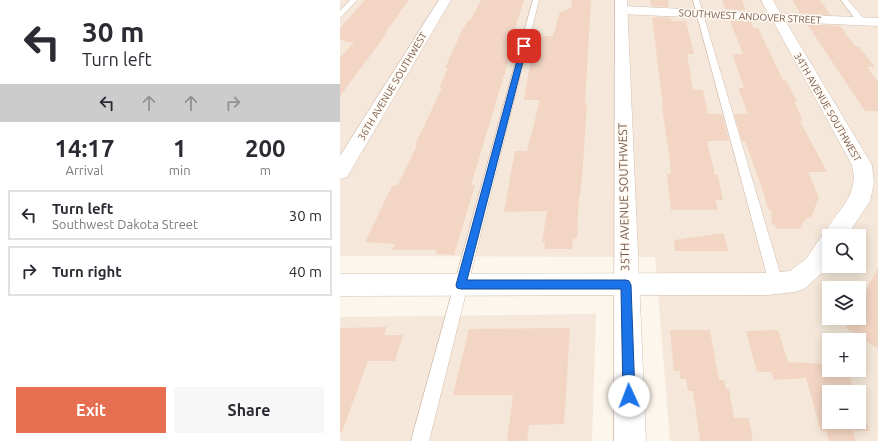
<!DOCTYPE html>
<meta charset="utf-8">
<style>
:root{--surface:#fff;--page:#f7f7f7;--text:#2b2b33;--muted:#7c7c81;--line:#e1e1e2;--accent:#e76f51}
body{margin:0;font-family:Ubuntu,sans-serif;background:var(--page);color:var(--text);height:100vh;display:flex;flex-direction:column;font-size:15px;white-space:nowrap}
*{box-sizing:border-box;margin:0}
p{font-size:13px;color:var(--muted)}
.icon{flex:none;width:22px;height:22px;fill:none;stroke:currentColor;stroke-width:2;stroke-linecap:round;stroke-linejoin:round}
.map{position:relative;flex:1;overflow:hidden}
.sheet{display:flex;flex-direction:column;background:var(--surface);width:340px}
.sheet>*{flex:none}
.top-card{background:#fff;color:var(--text);overflow:hidden}
.buttons{position:absolute;left:482px;top:229px;display:grid;gap:8px}
.buttons a{display:grid;place-items:center;width:44px;height:44px;border-radius:0px;background:var(--surface);box-shadow:0 2px 10px #0003;font-size:20px}
.pin{position:absolute;display:grid;place-items:center;width:34px;height:34px;color:#fff;margin:-17px;border-radius:8px;box-shadow:0 2px 6px #0006}
.me{position:absolute;width:44px;margin:-22px;rotate:358deg;stroke-linejoin:round;filter:drop-shadow(0 0 3px #0008)}
.turn{display:flex;align-items:center;gap:14px;height:84px;padding:0 16px;font-size:18px}
.turn .icon{width:52px;height:52px;stroke-width:2.5}
.turn b{display:block;font-size:28px;line-height:34px}
.lanes{display:flex;align-items:center;height:38px;padding:0 16px;background:#0003;justify-content:center;gap:20px;direction:ltr}
.lanes .off{opacity:.35}
.eta{display:flex;justify-content:space-evenly;align-items:center;height:68px;text-align:center}
.eta b{font-size:24px;font-weight:600;line-height:28px}
.primary-button{display:flex;gap:8px;margin-top:auto;padding:8px 16px}
.primary-button a{flex:1;height:46px;border-radius:0px;background:var(--accent);color:#fff;font-size:16px;font-weight:600;line-height:46px;text-align:center}
.primary-button a+a{background:var(--page);color:var(--text)}
ul{padding:0;list-style:none}
li{display:flex;align-items:center;gap:12px;height:50px;margin:0 8px 6px;padding:0 8px;border:2px solid var(--line);border-radius:0px}
li div{flex:1}
li b{display:block;font-size:15px}
li em{font-style:normal}
main{display:flex;flex:1;min-height:0}
.map>svg:first-child{display:block}
.residential{fill:#f5e8da;fill-rule:evenodd}
.building{fill:#f3d5c3}
.lines{fill:none;stroke-linecap:round;stroke-linejoin:round}
.lane-casing{stroke:#d1beb0;stroke-width:1}
.street-casing{stroke:#d1beb0;stroke-width:1}
.secondary-casing{stroke:#d6c0b0;stroke-width:1}
.lane{fill:#fff;fill-rule:evenodd}
.street{fill:#fff;fill-rule:evenodd}
.secondary{fill:#fff;fill-rule:evenodd}
.route{fill:#1a73e8;stroke:#114b97}
.labels{text-anchor:middle;stroke-width:3;stroke-linejoin:round;paint-order:stroke}
.far-street-label{font-size:10px;fill:#7a5c4d;stroke:#fffaf3}
.street-label{font-size:12px;fill:#7a5c4d;stroke:#fffaf3}
</style>
<main>
<section class="sheet">
<div class="top-card">
<div class="turn"><svg class="icon" aria-label="left" viewBox="0 0 24 24"><path d="M17 20v-9H6M10 6l-5 5 5 5"/></svg><div><b>30 m</b>Turn left</div></div>
<div class="lanes"><svg class="icon" aria-label="left" viewBox="0 0 24 24"><path d="M17 20v-9H6M10 6l-5 5 5 5"/></svg><svg class="icon off" aria-label="ahead" viewBox="0 0 24 24"><path d="M12 20V5M6 11l6-6 6 6"/></svg><svg class="icon off" aria-label="ahead" viewBox="0 0 24 24"><path d="M12 20V5M6 11l6-6 6 6"/></svg><svg class="icon off" aria-label="right" viewBox="0 0 24 24"><path d="M7 20v-9h11M14 6l5 5-5 5"/></svg></div>
</div>
<div class="eta">
<div><b>14:17</b><p>Arrival</p></div>
<div><b>1</b><p>min</p></div>
<div><b>200</b><p>m</p></div>
</div>
<ul>
<li><svg class="icon" aria-label="left" viewBox="0 0 24 24"><path d="M17 20v-9H6M10 6l-5 5 5 5"/></svg><div><b>Turn left</b><p>Southwest Dakota Street</p></div><em>30 m</em></li>
<li><svg class="icon" aria-label="right" viewBox="0 0 24 24"><path d="M7 20v-9h11M14 6l5 5-5 5"/></svg><div><b>Turn right</b></div><em>40 m</em></li>
</ul>
<div class="primary-button"><a>Exit</a><a>Share</a></div>
</section>
<div class="map">
<svg width="538" height="441" viewBox="0 0 538 441">
<rect width="100%" height="100%" fill="#fdf6ec"/>
<path class="residential" d="M0,0H538V441H330L315,257L0,256ZM489,236H519V266H489ZM489,288H519V318H489ZM489,340H519V370H489ZM489,392H519V422H489Z
M256,314L252,441H0V317Z"/>
<path class="building" d="M25,0H69L45,33H47L0,96V58L14,42H4L5,40H0V28Z
M141,0H184L173,36H176L131,185H135L114,255L95,254L97,250H52L55,244L25,242L52,186L58,185L77,145H75L102,88H99L108,68H105L122,30L128,21H130Z
M232,0H251L245,104H247L243,166L240,196H239L237,238H233L232,249H204L205,242H202L207,211L164,212L175,151H187L200,100H184L195,36H213L220,12L227,10L228,8H231Z
M310,0H328L329,7L311,6Z
M382,0H402L406,10L385,9Z
M452,0H480L491,15L460,13Z
M312,17L331,18V21H346L354,54H347L353,90H363L368,114H382L389,141H367L375,175H378L383,200H376L378,210H331L327,174H331L329,154L322,108H323Z
M390,21H411L413,28H418L443,80H446L457,101H454L463,121H460L487,172H468L479,197L471,218H466L460,229H436L435,225H432L431,210H428L423,191L405,141H402L394,114H408L398,88H404L392,54H403Z
M467,24L500,26L516,47H519L535,67H527L538,82V111H525Z
M384,233L388,251H335L334,240Z
M538,268V349L506,328L511,318H519V303Z
M47,327L44,335H63L55,361H28L2,432H0V328Z
M230,328L224,424L189,425L187,441H167L173,395H113L129,329Z
M330,330H370L379,380H384L386,389H389L394,418H409L413,441H360L353,391H348L346,379H340V371H334Z
M438,330L448,362L489,364V370H507L515,392H489V422H519V402L530,431H513L516,441H489L486,431H481L466,378L434,380L431,372H417L406,331Z"/>
<g class="lines">
<g class="lane-casing">
<path id="lane" d="M10,0H17L2,16L0,17V11Z
M193,0H199L89,441H71Z
M353,0H359L443,283L441,287L436,289L431,287L429,283Z
M501,0H508L525,20V24H519Z"/>
</g>
<g class="street-casing">
<path id="street" d="M99,0H111L7,177L0,179V156Z
M421,0H433L441,14L538,18V26L446,22L532,165L534,183L530,201L507,236H489V263L482,273L464,289L455,292L428,295L0,296V274L428,273L450,271L466,259L481,237L484,236C491,217 510,205 513,184C515,178 513,171 512,165L433,21L281,14L277,13L275,10L277,7L281,6L428,13Z"/>
</g>
<g class="secondary-casing">
<path id="secondary" d="M275,0H287L306,441H274Z"/>
</g>
<use href="#lane" class="lane"/>
<use href="#street" class="street"/>
<use href="#secondary" class="secondary"/>
</g>
<path class="route" d="M184,44L187,46L127,280H286L289,281L291,285L295,396L293,400L289,402L285,400L283,396L281,289H121L117,288L116,285L181,46Z"/>
<g class="labels">
<g class="far-street-label">
<text transform="translate(410 16) rotate(3)" y="4">SOUTHWEST ANDOVER STREET</text>
<text transform="translate(52 86) rotate(-59)" y="4">36TH AVENUE SOUTHWEST</text>
<text transform="translate(488 107) rotate(60)" y="4">34TH AVENUE SOUTHWEST</text>
</g>
<g class="street-label">
<text transform="translate(284 197) rotate(-91)" y="4">35TH AVENUE SOUTHWEST</text>
</g>
</g>
</svg>
<div class="buttons">
<a><svg class="icon" aria-label="search" viewBox="0 0 24 24"><circle cx="10" cy="10" r="6"/><path d="M15 15l6 6"/></svg></a>
<a><svg class="icon" aria-label="layers" viewBox="0 0 24 24"><path d="M12 4l9 5-9 5-9-5zM3 14l9 5 9-5"/></svg></a>
<a>+</a>
<a>−</a>
</div>
<div class="pin" style="left:184px;top:46px;background:#d93025"><svg class="icon" aria-label="arrive" viewBox="0 0 24 24"><path d="M6 21V4h12l-3 4 3 4H6"/></svg></div>
<svg class="me" style="left:289px;top:396px" viewBox="-20 -20 40 40"><circle r="19" fill="#fff"/><path d="M0-13L10 11 0 6-10 11z" fill="#1a73e8"/></svg>
</div>
</main>
